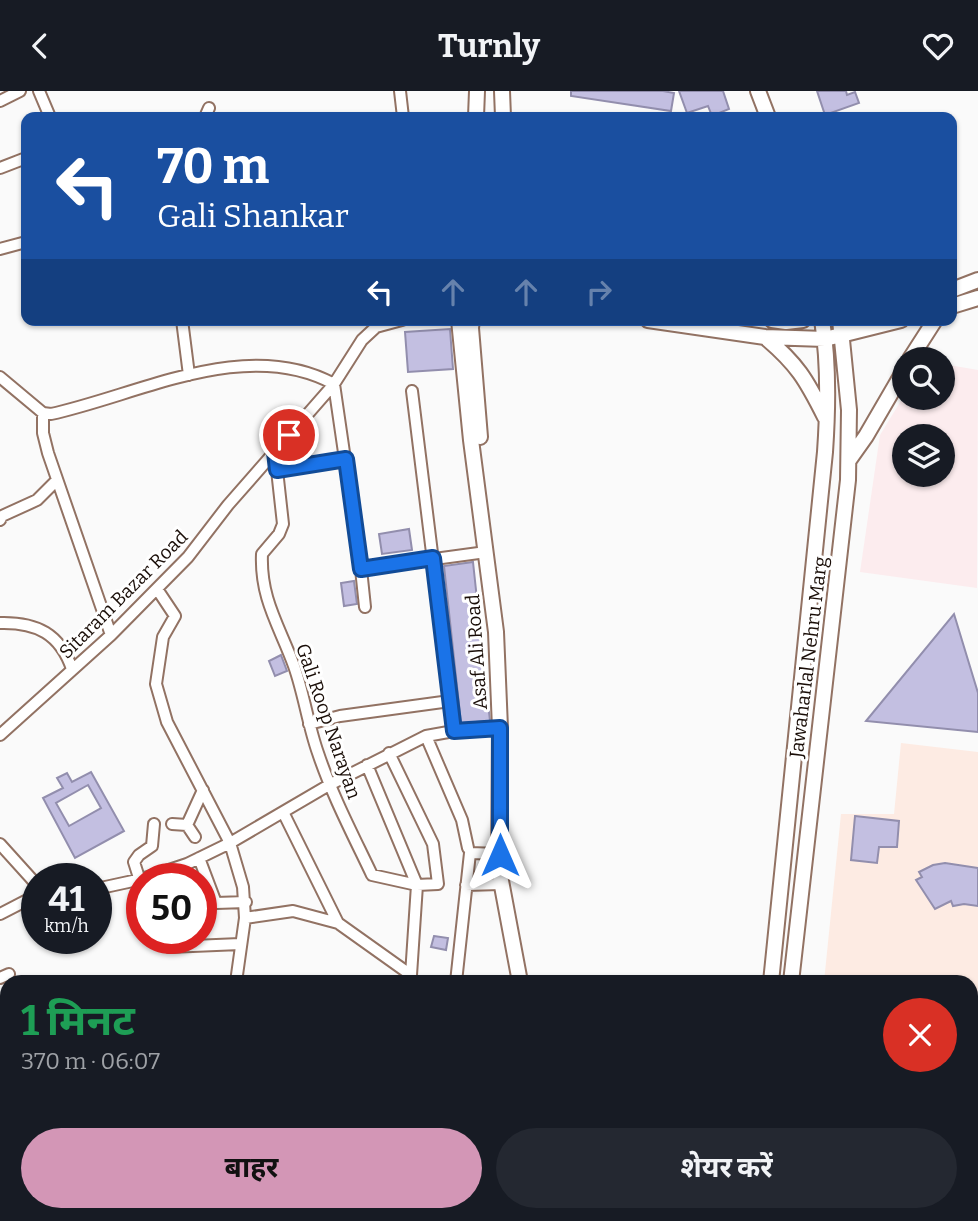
<!DOCTYPE html>
<html lang="hi">
<meta charset="utf-8">
<style>
:root{--surface:#171b24;--page:#242831;--text:#f1f3f6;--muted:#9ea1a6;--accent:#d396b6}
body{margin:0;font-family:Bitter,"Noto Sans Devanagari",serif;background:var(--page);color:var(--text);height:100vh;display:flex;flex-direction:column;font-size:26px;white-space:nowrap}
*{box-sizing:border-box;margin:0}
p{font-size:23px;color:var(--muted)}
.icon{flex:none;width:38px;height:38px;fill:none;stroke:currentColor;stroke-width:2;stroke-linecap:round;stroke-linejoin:round}
.map{position:relative;flex:1;overflow:hidden}
.sheet{position:absolute;left:0px;top:884px;width:978px;height:247px;display:flex;flex-direction:column;background:var(--surface);border-radius:21px 21px 0 0;box-shadow:0 2px 5px #0004}
.sheet>*{flex:none}
.banner{position:absolute;left:21px;top:21px;width:936px;height:214px;border-radius:14px;box-shadow:0 2px 5px #0004;background:#1a4fa0;color:#fff;overflow:hidden}
.fabs{position:absolute;left:892px;top:256px;display:grid;gap:14px}
.fabs a{display:grid;place-items:center;width:63px;height:63px;border-radius:50%;background:var(--surface);box-shadow:0 2px 5px #0004;font-size:35px}
.speed{position:absolute;left:21px;top:772px;display:flex;gap:14px;font-size:35px;font-weight:700;text-align:center}
.speed>*{display:grid;place-content:center;width:91px;height:91px;border-radius:50%;background:var(--surface);box-shadow:0 2px 5px #0004;line-height:1}
.speed small{font-size:18px;font-weight:400}
.speed .limit{border:10px solid #d22;background:#fff;color:#111}
.pin{position:absolute;display:grid;place-items:center;width:60px;height:60px;color:#fff;margin:-30px;border:4px solid #fff;border-radius:50%;box-shadow:0 2px 7px #0007}
.me{position:absolute;width:77px;margin:-38px;rotate:0deg;stroke-linejoin:round;filter:drop-shadow(0 0 5px #0008)}
.turn{display:flex;align-items:center;gap:24px;height:147px;padding:0 21px;font-size:32px}
.turn .icon{width:91px;height:91px;stroke-width:2.5}
.turn b{display:block;font-size:49px;line-height:60px}
.lanes{display:flex;align-items:center;height:66px;padding:0 21px;background:#0003;justify-content:center;gap:35px;direction:ltr}
.lanes .off{opacity:.35}
.round{display:grid;place-items:center;flex:none;width:74px;height:74px;border-radius:37px;background:var(--page)}
.headline{display:flex;align-items:center;justify-content:space-between;height:119px;padding:0 21px}
h1{font-size:42px;font-weight:700;line-height:52px;color:#1e9e55}
.cta{display:flex;gap:14px;margin-top:auto;padding:14px 21px}
.cta a{flex:1;height:80px;border-radius:42px;background:var(--accent);color:#111;font-size:28px;font-weight:700;line-height:80px;text-align:center}
.cta a+a{background:var(--page);color:var(--text)}
header{display:flex;justify-content:space-between;align-items:center;height:91px;padding:0 21px;background:var(--surface);font-size:32px;font-weight:700}
.map>svg:first-child{display:block}
.built{fill:#fdebe3}
.education{fill:#fcecee;fill-rule:evenodd}
.building{fill:#c3bfe1;stroke:#928ead;stroke-width:2;fill-rule:evenodd}
.lines{fill:none;stroke-linecap:round;stroke-linejoin:round}
.minor-casing{stroke:#927263;stroke-width:14}
.major-casing{stroke:#927263;stroke-width:18}
.minor{stroke:#fff;stroke-width:10}
.major{stroke:#fff;stroke-width:14}
.route-casing{stroke:#114b97;stroke-width:18}
.route{stroke:#1a73e8;stroke-width:12}
.labels{text-anchor:middle;stroke-width:6;stroke-linejoin:round;paint-order:stroke}
.street-label{font-size:19px;fill:#190d07;stroke:#fff}
</style>
<header><svg class="icon" aria-label="back" viewBox="0 0 24 24"><path d="M15 5l-7 7 7 7"/></svg>Turnly<svg class="icon" aria-label="heart" viewBox="0 0 24 24"><path d="M12 20l-8-8c-3-5 5-10 8-4 3-6 11-1 8 4z"/></svg></header>
<div class="map">
<svg width="978" height="1130" viewBox="0 0 978 1130">
<rect width="100%" height="100%" fill="#fafafa"/>
<path class="built" d="M901,652L978,661V1106H971V891H824L841,723H894Z"/>
<path class="education" d="M943,273L978,279L977,497L860,481L880,344L905,303V306H943ZM905,345H943V383H905Z
M545,1124H658L671,1130H545Z"/>
<path class="building" d="M571,0H663L674,2L671,20L571,5Z
M679,0H723L729,18L712,25L708,15L687,22Z
M817,0H846L847,4L855,1L859,12L825,24Z
M450,238L453,278L408,281L405,241Z
M409,438L412,459L382,463L379,443Z
M473,471L490,630L461,632L444,475Z
M354,490L357,513L344,515L341,492Z
M954,523L978,602V641L866,630Z
M281,564L287,580L275,585L269,570Z
M91,681L124,740L75,767L43,707L63,697L57,687L67,682L72,691ZM88,694L101,717L69,735L56,712Z
M855,725L899,730L897,756H879L877,772L851,769Z
M945,772L978,777V815L964,813L953,815L951,810L935,818L916,789L922,786L919,781L933,774Z
M434,845L448,847L446,859L431,856Z"/>
<g class="lines">
<g class="minor-casing">
<path id="minor" d="M39,0L50,26
M400,0L403,26
M0,10L20,0
M205,26L209,17
M0,77L26,67
M0,158L26,151
M182,229L189,284
M0,286L43,322L51,323C139,304 246,245 334,293L361,478L365,516
M412,300L454,640
M43,322V342L48,362L111,544
M275,361L283,433L279,443L262,463C260,508 280,536 294,575C304,603 308,634 318,662C332,704 353,744 372,784L417,794L438,793L433,753L389,662
M277,378L346,368
M0,429L2,425L37,409L57,389
M361,478L486,461
M157,498L175,525L163,546L156,593L167,631L230,752L243,796L245,827L236,891
M0,532C37,531 60,543 72,578
M309,633L340,625L450,610
M0,644L111,544L188,466L228,414L334,293L362,249L376,236L402,229
M426,645L462,729L468,757
M367,674L417,794L411,884
M283,721L338,832
M172,733L187,734L203,699
M187,734L195,746
M0,753L37,794
M199,767L216,812L246,811
M142,788L187,773L230,752L329,694L426,645L454,640L500,637
M141,793L134,771L139,764L152,755L154,733
M466,794L500,793
M96,798L142,788
M0,823L37,804
M245,827L293,820L338,832L411,884L409,891
M165,847L169,856L240,853
M0,887L9,883
M456,891L470,762L500,763
M0,951L7,949
M0,1080L7,1079
M102,1124L103,1130
M300,1124L301,1130
M322,1130L347,1124
M422,1130L423,1124"/>
</g>
<g class="major-casing">
<path id="major" d="M502,0L503,26
M758,0L768,26
M476,26L477,0
M952,199L978,189
M952,215L978,207
M459,229L471,349L496,541L500,637L499,779L520,891
M472,229L471,237L480,346
M648,229L765,246L825,248L901,229
M772,229L786,231L803,229
M765,246C797,273 806,288 825,326
M910,268L935,229
M849,369L866,345L905,278
M771,891L825,361C828,318 829,272 822,229
M791,891L848,389L849,319L840,229
M710,1124L715,1130
M845,1124L886,1130
M949,1124L978,1129
M499,1130L500,1124
M520,1130L521,1124
M782,1130L787,1124"/>
</g>
<use href="#minor" class="minor"/>
<use href="#major" class="major"/>
</g>
<g class="lines">
<g class="route-casing">
<path id="route" d="M289,344L275,361L277,379L346,368L361,478L433,467L454,640L500,637V764"/>
</g>
<use href="#route" class="route"/>
</g>
<g class="labels">
<g class="street-label">
<text transform="translate(123 503) rotate(-45)" y="7">Sitaram Bazar Road</text>
<text transform="translate(476 561) rotate(-94)" y="7">Asaf Ali Road</text>
<text transform="translate(808 566) rotate(-83)" y="7">Jawaharlal Nehru Marg</text>
<text transform="translate(329 630) rotate(71)" y="7">Gali Roop Narayan</text>
</g>
</g>
</svg>
<div class="fabs">
<a><svg class="icon" aria-label="search" viewBox="0 0 24 24"><circle cx="10" cy="10" r="6"/><path d="M15 15l6 6"/></svg></a>
<a><svg class="icon" aria-label="layers" viewBox="0 0 24 24"><path d="M12 4l9 5-9 5-9-5zM3 14l9 5 9-5"/></svg></a>
</div>
<div class="speed"><div>41<small>km/h</small></div><div class="limit">50</div></div>
<div class="pin" style="left:289px;top:344px;background:#d93025"><svg class="icon" aria-label="arrive" viewBox="0 0 24 24"><path d="M6 21V4h12l-3 4 3 4H6"/></svg></div>
<svg class="me" style="left:500px;top:764px" viewBox="-20 -20 40 40"><path d="M0-17L14 15 0 8-14 15z" fill="#1a73e8" stroke="#fff" stroke-width="4"/></svg>
<div class="banner">
<div class="turn"><svg class="icon" aria-label="left" viewBox="0 0 24 24"><path d="M17 20v-9H6M10 6l-5 5 5 5"/></svg><div><b>70 m</b>Gali Shankar</div></div>
<div class="lanes"><svg class="icon" aria-label="left" viewBox="0 0 24 24"><path d="M17 20v-9H6M10 6l-5 5 5 5"/></svg><svg class="icon off" aria-label="ahead" viewBox="0 0 24 24"><path d="M12 20V5M6 11l6-6 6 6"/></svg><svg class="icon off" aria-label="ahead" viewBox="0 0 24 24"><path d="M12 20V5M6 11l6-6 6 6"/></svg><svg class="icon off" aria-label="right" viewBox="0 0 24 24"><path d="M7 20v-9h11M14 6l5 5-5 5"/></svg></div>
</div>
<section class="sheet">
<div class="headline"><div><h1>1 मिनट</h1><p>370 m · 06:07</p></div><a class="round" style="background:#d93025;color:#fff"><svg class="icon" aria-label="close" viewBox="0 0 24 24"><path d="M6 6l12 12M18 6L6 18"/></svg></a></div>
<div class="cta"><a>बाहर</a><a>शेयर करें</a></div>
</section>
</div>
